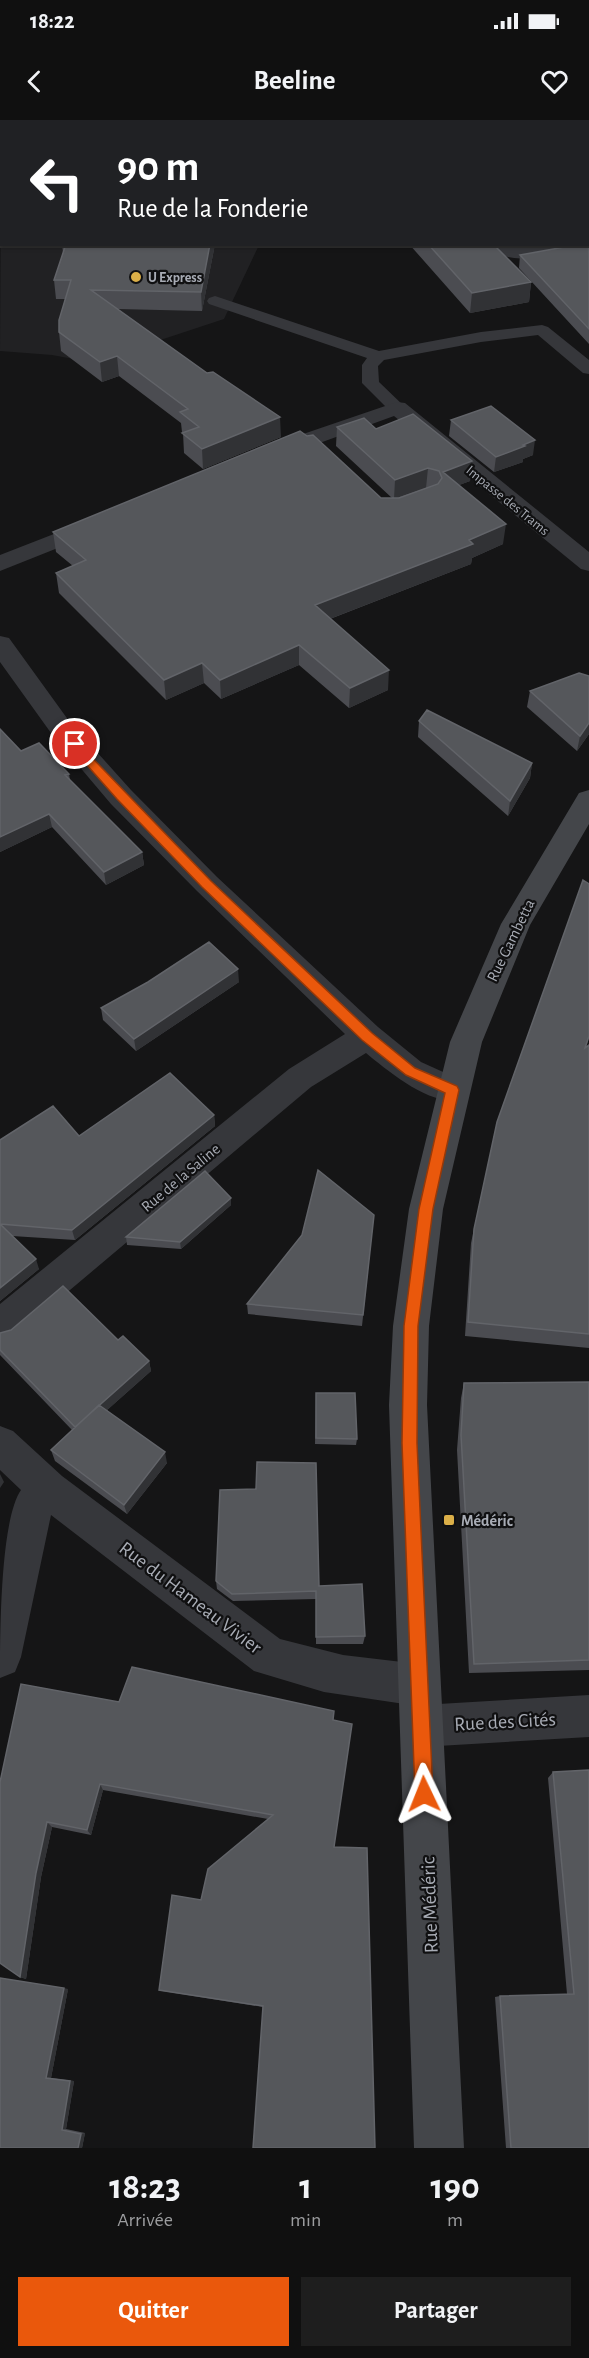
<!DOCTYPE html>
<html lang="fr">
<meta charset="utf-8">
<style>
:root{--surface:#101010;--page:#1e1e1e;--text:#f1f3f6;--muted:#9c9d9f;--line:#303030;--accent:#ea580c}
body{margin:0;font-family:"Alegreya Sans",sans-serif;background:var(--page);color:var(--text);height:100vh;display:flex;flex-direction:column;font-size:22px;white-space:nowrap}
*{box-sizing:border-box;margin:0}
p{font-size:20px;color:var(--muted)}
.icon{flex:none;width:33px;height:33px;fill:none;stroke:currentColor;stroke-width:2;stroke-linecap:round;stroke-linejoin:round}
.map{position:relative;height:2028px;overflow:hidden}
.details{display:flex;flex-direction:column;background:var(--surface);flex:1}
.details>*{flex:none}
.hud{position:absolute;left:0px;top:0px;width:590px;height:126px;box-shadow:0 2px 4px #0004,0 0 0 2px var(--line);background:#202124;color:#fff;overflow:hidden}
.pin{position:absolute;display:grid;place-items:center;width:51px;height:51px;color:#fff;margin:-26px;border:3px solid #fff;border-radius:50%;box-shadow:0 2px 6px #0007}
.me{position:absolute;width:66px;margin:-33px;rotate:358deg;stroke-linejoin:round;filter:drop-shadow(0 0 4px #0008)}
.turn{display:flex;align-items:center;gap:21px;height:126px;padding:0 18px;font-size:27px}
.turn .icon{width:78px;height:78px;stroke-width:2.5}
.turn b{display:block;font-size:42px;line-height:51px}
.eta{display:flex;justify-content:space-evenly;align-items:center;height:102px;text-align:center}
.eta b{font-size:36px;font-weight:600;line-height:42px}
.button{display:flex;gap:12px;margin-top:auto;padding:12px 18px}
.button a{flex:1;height:69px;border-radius:0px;background:var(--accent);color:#fff;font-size:24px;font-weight:600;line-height:69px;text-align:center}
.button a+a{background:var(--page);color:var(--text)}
.status{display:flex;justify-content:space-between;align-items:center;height:42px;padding:0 30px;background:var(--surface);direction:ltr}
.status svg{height:16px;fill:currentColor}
header{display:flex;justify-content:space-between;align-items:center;height:78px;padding:0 18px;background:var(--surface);font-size:27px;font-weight:600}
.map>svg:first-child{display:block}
.built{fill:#212123}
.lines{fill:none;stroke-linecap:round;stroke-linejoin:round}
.lane{fill:#36373b;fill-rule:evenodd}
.street{fill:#36373b;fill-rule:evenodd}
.secondary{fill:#44464a;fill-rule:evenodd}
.wall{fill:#4b4c51}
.shaded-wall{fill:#313235}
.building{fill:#55575b;stroke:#626469;stroke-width:1.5}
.route{fill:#ea580c;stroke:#983908;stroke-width:1.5}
.poi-dot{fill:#dbaf48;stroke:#101011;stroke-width:2}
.labels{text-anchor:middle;stroke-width:4.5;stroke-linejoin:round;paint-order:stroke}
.far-poi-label{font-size:14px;font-weight:bold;fill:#a8acb5;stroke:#101011;text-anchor:start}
.far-street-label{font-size:14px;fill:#a8acb5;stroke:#101011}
.street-label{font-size:16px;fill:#a8acb5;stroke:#101011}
.poi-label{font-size:16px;font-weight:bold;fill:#a8acb5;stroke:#101011;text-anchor:start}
.near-street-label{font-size:20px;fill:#a8acb5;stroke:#101011}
</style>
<div class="status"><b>18:22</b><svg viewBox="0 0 49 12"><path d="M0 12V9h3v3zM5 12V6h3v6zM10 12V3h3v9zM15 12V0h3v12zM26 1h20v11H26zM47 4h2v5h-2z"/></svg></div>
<header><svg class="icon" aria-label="back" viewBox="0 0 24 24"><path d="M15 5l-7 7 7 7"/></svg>Beeline<svg class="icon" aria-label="heart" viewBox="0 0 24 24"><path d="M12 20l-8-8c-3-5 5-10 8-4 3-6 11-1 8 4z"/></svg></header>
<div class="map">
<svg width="589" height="2028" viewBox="0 0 589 2028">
<rect width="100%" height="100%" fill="#151516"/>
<path class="built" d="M1,60L2,124L259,125L224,199L103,239L79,240L52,235L0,231Z"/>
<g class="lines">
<path class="lane" d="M567,0H586L588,2H568Z
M215,176L379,231L481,212L542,205L548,207L589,240V254L583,253L538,215L481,222L384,240L378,246L379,262L406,288L397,293L391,292L362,263V245L367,238L209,184L207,181L209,178Z"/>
<path class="street" d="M24,0H40L23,2Z
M59,0H76L58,2Z
M0,29H2L0,41Z
M588,95H589V105H588Z
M488,124L520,127L575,124L573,128C548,134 507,150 488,124Z
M397,282L405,283L589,432V451L581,449L394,296L281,337H265L262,332L265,327Z
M95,398L103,400L107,405L103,410L0,451V435Z
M0,516L9,518L69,601L131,670L217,757L378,907L421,942L463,961L468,970L463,979C433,989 388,951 366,933L311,967L13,1218L0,1222V1184L289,949L345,914L197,771L111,684L51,613L0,542Z
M0,1306L13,1311L62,1356L280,1519L343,1535L419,1544L434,1550L440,1565L434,1580L422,1585L589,1575V1617L421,1627L406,1621L400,1606L406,1591L418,1586L324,1572L254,1551L51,1395L21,1537L15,1552L0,1558C0,1516 0,1400 21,1370L0,1350Z"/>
<path class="secondary" d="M589,670V704L530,805L482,922L443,1089L429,1206L427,1285L464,2028H414L389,1285L393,1206L409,1089L450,922L501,804L579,673Z"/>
</g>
<path class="wall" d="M588,59H589V78L588,77Z
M589,123V224L519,148L520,135Z
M62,124H215L202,191L118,189L281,317L203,349L184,333L183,313L182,312L181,303L119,256L102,262L61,231L59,212L65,179H56L54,160L63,133Z
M409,124H493L531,162L529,182L470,193Z
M451,300L533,335L523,339V342L494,352L449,316Z
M337,307L376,309L472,341L470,361L459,365L503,424L472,438L471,444L330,499L388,570L349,588L299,545L221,579L204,563L166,580L59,473L56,453L73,446L56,432L53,412L381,378H392L336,326Z
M589,556V614L577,631L527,587L530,571Z
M419,601L532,643L530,658L508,696L418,617Z
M0,609L21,631L69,654L70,660L142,732L144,745L106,765L52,707L0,732Z
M589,764V918L586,927L589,925V1228L465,1216L471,1123L497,1002Z
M148,862H239L136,931L103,900L101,888Z
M214,995L215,1006L75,1120L12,1116L39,1149L0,1181V1020L79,1016Z
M231,1078V1085L181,1129L127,1125L126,1117Z
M374,1095L362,1206L248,1194L247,1184Z
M0,1213L118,1220L149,1241L151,1251L107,1290L167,1343L127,1394L55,1341L51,1330L72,1310L0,1235Z
M589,1262V1550L469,1553L457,1330L461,1278L464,1263Z
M316,1273L357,1319L356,1325L315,1324Z
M216,1461L319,1466L365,1516L363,1524H316V1479L233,1481L217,1469Z
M119,1582L334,1591L263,1887L162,1871L159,1870L201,1780L268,1699L103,1670L91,1715L52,1707L41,1757L26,1859L20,1857L0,1662Z
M553,1652L589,2028H506L495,1877L500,1876L567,1874L548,1658Z
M68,1869L51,1958L74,1961L66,2009L85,2013L82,2028H0Z"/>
<path class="shaded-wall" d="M278,0H288L287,2H277Z
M210,124H215L202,191L201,172Z
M531,162L529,182L470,193L472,173Z
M117,236L119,256L102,262L100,242Z
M280,297L281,317L203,349L202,329Z
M535,320L533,335L523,339V342L494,352L496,337Z
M472,341L470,361L441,372L443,352Z
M428,348L426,368L394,379L395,360Z
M506,404L503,424L472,438L471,444L314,505L315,485Z
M299,525V545L221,579L220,560Z
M202,543L204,563L166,580L164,560Z
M389,550L388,570L349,588L350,568Z
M589,603V614L577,631L580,616Z
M532,643L530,658L508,696L510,681Z
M49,694L52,707L0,732V717Z
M142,732L144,745L106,765L104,752Z
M238,849L239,862L136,931L134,919Z
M214,995L215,1006L75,1120L72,1110Z
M231,1078V1085L181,1129L180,1122Z
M36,1139L39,1149L0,1181V1168Z
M149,1241L151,1251L78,1316L75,1307Z
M165,1332L167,1343L127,1394L124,1385Z
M0,1354L4,1362L0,1368Z
M100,1664L103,1670L91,1715L87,1710Z
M47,1702L52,1707L41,1757L26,1859L20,1857L36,1753Z
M64,1868L68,1869L51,1958H46Z
M70,1961H74L66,2009L62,2010Z
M85,2013L82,2028H78L81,2014Z"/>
<path class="building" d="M77,0H144L145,2H74Z
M183,0H278L277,2H182Z
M588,123H589V209L520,135L581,124H588Z
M66,124H210L201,172L91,170L207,253L213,252L280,297L202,329L182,313L199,307L180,292L188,289L117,236L100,242L59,212V200L71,160H54Z
M428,124H493L531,162L472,173Z
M491,286L535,320L523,325L525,326L496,337L451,300Z
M413,294L472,341L443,352L506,404L469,420L473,424L315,485L389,550L350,568L299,525L220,560L202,543L164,560L56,453L86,440L53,412L300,311L307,316L313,315L381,378H399L438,364L442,358L439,351L428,348L395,360L337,307L364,298L376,309Z
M579,553L589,556V603L580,616L530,571Z
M427,590L532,643L510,681L419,601Z
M0,609L21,631L39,623L69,654L65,655L142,732L104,752L49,694L0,717Z
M583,760L589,764V916L585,928L589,925V1214L468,1202L474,1109L497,1002Z
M209,822L238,849L134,919L101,888L148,862Z
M170,953L214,995L72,1110L0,1104L36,1139L0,1168V1020L53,986L79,1016Z
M318,1050L374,1095L363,1195L247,1184L302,1115Z
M205,1051L231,1078L180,1122L126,1117Z
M63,1166L118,1220L123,1216L149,1241L75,1307L0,1230V1213L11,1210Z
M589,1262V1540L474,1544L461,1315L464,1263Z
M316,1273H355L357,1319L316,1318Z
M99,1285L165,1332L124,1385L51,1330Z
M257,1342L316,1343L319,1466L362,1464L365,1516L316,1517V1471L232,1474L216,1461L220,1370L256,1369Z
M132,1547L334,1591L333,1600L352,1604L334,1727L367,1728L375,2028H253L263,1886L159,1870L172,1775L201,1780L208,1749L273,1695L100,1664L87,1710L47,1702L36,1753L20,1857L0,1843V1662L21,1564L119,1582Z
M589,1650V2028H511L500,1876L574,1874L553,1652Z
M0,1858L64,1868L46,1958L70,1961L62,2010L81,2014L78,2028H0Z"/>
<path class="route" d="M75,620L211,761L372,913L415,948L457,966L459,970L433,1089L418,1206L417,1323L433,1674L430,1681L424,1683L418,1681L415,1674L402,1323L404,1206L419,1089L445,973L406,955L362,920L202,767L117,679L71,627V622Z"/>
<g class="poi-dot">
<circle cx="136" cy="157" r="6"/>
<rect x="443" y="1394" width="12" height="12" rx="3"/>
</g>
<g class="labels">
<g class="far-poi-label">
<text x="148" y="162">U Express</text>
</g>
<g class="far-street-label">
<text transform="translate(508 380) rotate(39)" y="5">Impasse des Trams</text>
</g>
<g class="street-label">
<text transform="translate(510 820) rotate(-64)" y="6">Rue Gambetta</text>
<text transform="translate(180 1057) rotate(-40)" y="6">Rue de la Saline</text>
</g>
<g class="poi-label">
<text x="461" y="1406">Médéric</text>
</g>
<g class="near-street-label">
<text transform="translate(191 1477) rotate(37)" y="7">Rue du Hameau Vivier</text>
<text transform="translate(505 1601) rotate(-3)" y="7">Rue des Cités</text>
<text transform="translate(429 1785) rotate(-92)" y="7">Rue Médéric</text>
</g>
</g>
</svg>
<div class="pin" style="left:75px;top:624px;background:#d93025"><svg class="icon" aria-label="arrive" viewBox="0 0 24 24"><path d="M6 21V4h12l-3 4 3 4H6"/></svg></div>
<svg class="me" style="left:424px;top:1674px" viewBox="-20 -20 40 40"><path d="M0-17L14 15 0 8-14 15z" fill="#ea580c" stroke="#fff" stroke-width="4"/></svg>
<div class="hud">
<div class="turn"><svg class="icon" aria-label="left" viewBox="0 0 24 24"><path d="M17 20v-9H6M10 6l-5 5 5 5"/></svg><div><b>90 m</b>Rue de la Fonderie</div></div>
</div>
</div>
<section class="details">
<div class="eta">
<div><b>18:23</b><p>Arrivée</p></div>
<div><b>1</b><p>min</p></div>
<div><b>190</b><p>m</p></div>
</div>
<div class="button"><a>Quitter</a><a>Partager</a></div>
</section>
